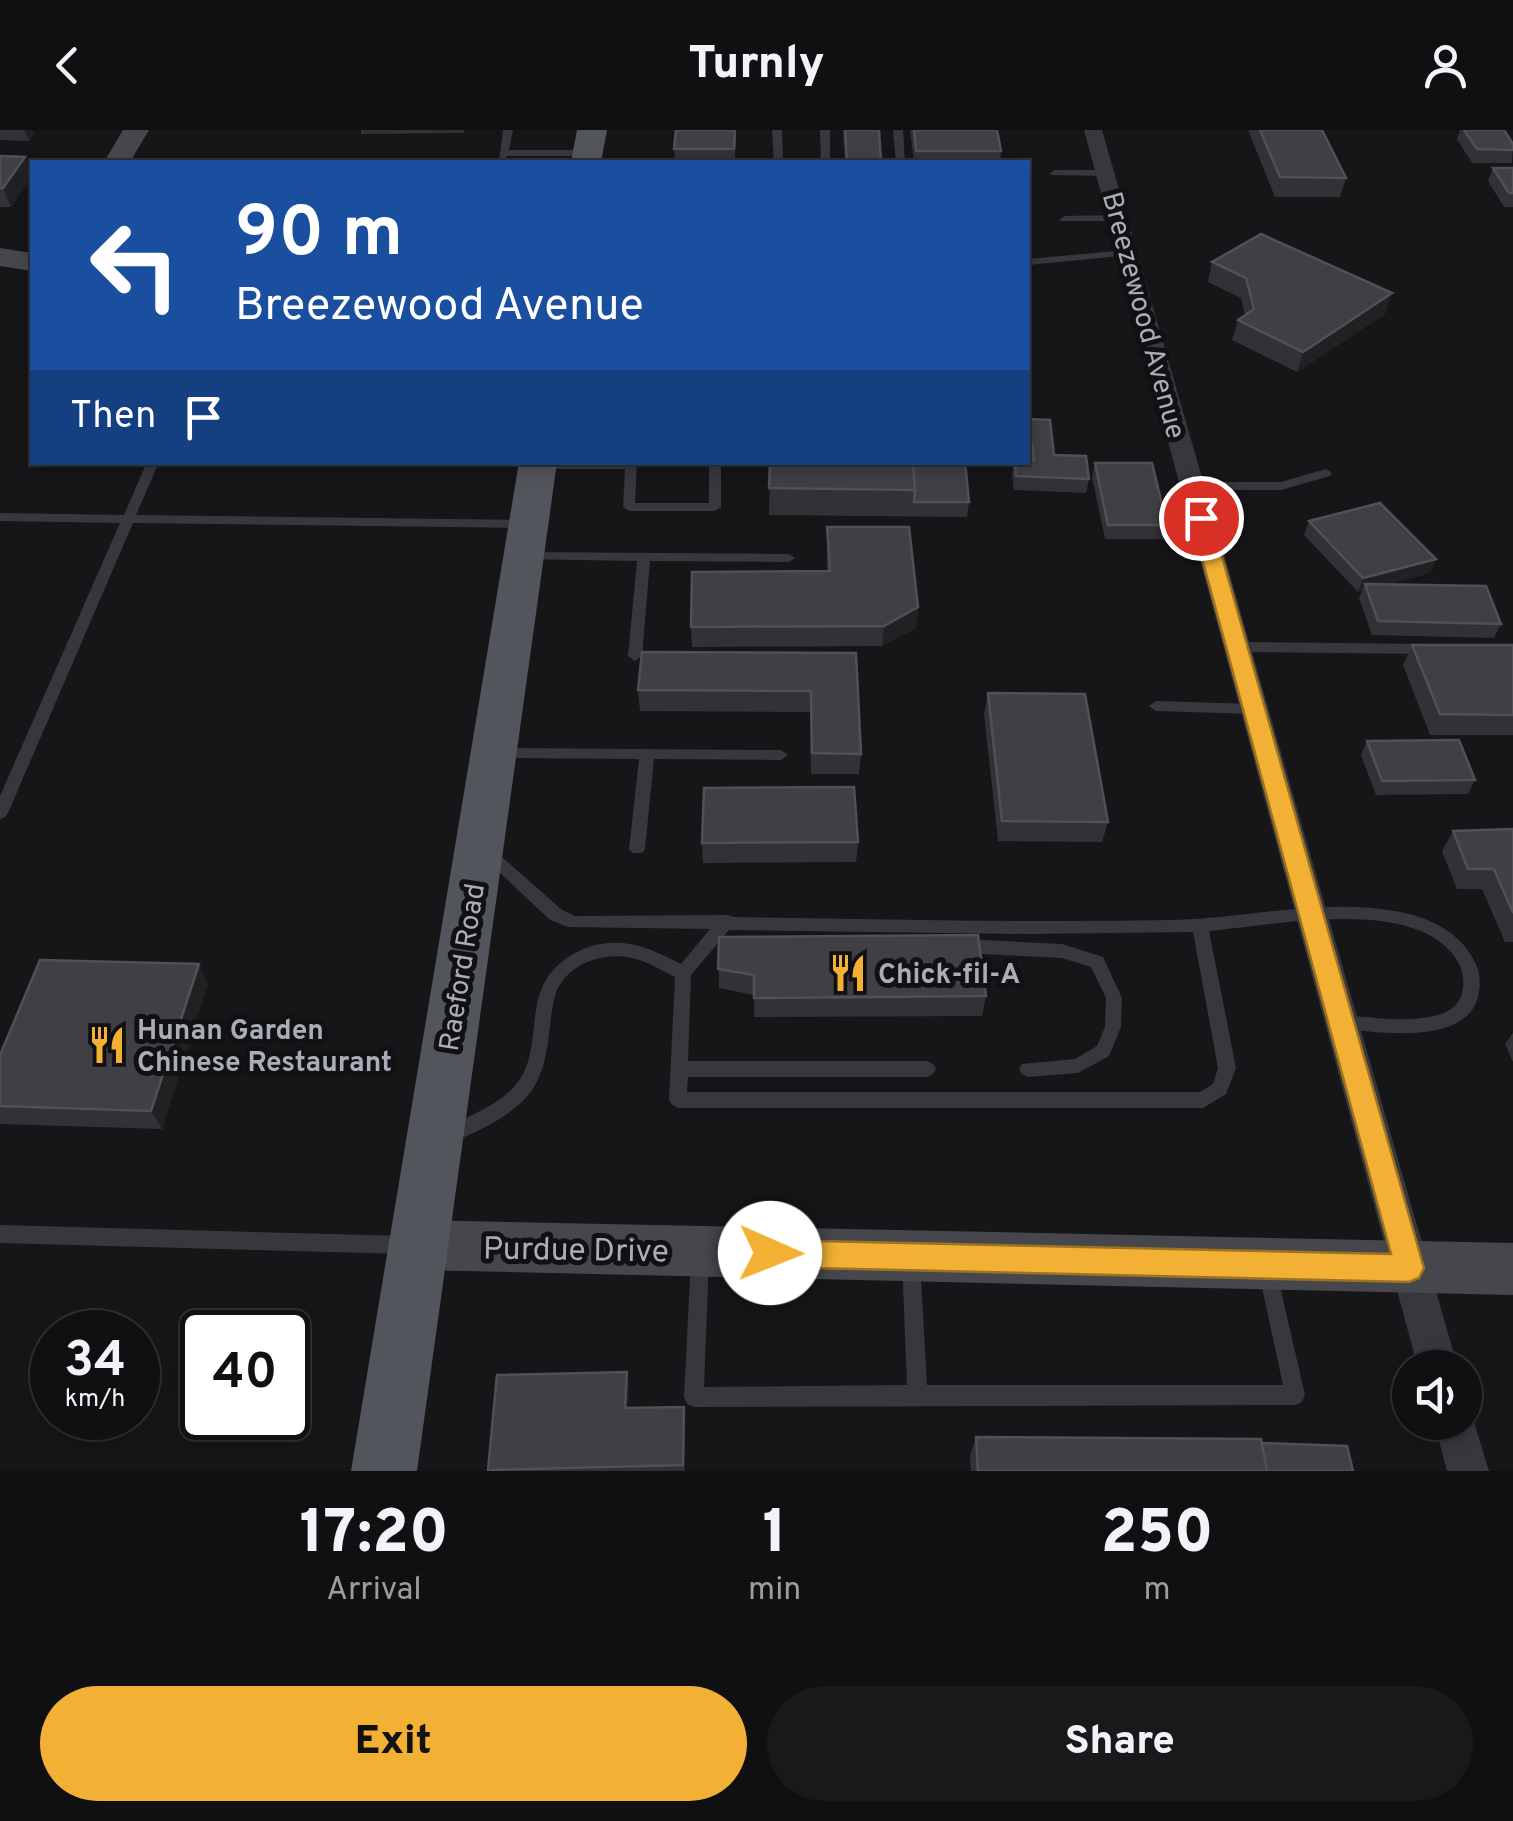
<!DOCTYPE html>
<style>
:root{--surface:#101012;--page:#19191b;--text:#f1f3f6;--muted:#9c9d9f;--line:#303032;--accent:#f2b134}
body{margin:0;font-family:Overpass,sans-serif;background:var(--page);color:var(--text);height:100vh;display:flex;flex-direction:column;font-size:38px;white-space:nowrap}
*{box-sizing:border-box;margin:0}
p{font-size:32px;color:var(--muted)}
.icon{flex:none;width:55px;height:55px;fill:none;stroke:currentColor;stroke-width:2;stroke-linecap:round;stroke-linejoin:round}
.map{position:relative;height:1341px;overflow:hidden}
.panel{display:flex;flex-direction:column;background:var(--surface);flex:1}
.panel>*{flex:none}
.top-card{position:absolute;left:30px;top:30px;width:1000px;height:305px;border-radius:0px;box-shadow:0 5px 15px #0003,0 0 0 2px var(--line);background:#1a4fa0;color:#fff;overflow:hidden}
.fabs{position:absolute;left:1392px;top:1220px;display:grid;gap:20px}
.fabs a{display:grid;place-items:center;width:90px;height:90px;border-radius:50%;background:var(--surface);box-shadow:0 5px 15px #0003,0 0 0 2px var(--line);font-size:50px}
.speed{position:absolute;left:30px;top:1180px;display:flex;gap:20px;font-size:50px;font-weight:700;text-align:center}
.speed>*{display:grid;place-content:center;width:130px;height:130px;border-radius:50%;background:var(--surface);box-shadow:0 5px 15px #0003,0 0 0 2px var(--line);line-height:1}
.speed small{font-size:25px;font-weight:400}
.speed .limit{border:5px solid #111;border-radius:15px;background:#fff;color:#111}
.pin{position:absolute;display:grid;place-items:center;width:85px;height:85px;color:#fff;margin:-42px;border:5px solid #fff;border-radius:50%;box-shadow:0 2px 10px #0007}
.me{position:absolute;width:110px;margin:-55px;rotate:91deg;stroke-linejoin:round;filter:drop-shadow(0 0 8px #0008)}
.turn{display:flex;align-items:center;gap:35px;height:210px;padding:0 40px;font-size:45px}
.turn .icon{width:130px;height:130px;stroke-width:2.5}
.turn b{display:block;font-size:70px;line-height:85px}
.then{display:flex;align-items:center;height:95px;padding:0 40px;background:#0003;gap:20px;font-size:38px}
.eta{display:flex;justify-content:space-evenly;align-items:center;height:170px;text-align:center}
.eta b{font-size:60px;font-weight:800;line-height:70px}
.cta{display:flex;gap:20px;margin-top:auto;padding:20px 40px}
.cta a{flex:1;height:115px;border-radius:60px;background:var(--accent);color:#111;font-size:40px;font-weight:800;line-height:115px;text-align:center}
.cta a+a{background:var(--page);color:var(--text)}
header{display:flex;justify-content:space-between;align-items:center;height:130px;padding:0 40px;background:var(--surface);font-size:45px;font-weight:800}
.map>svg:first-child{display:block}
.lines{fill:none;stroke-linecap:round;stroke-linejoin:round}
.lane{fill:#37383d;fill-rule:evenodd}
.street{fill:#37383d;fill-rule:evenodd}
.secondary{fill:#45474d;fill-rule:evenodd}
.primary{fill:#53555c;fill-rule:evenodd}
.wall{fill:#323236}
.shaded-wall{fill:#212124}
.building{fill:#3f3f44;stroke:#4f5156;stroke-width:2.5}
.route{fill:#f2b134;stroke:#9d7322;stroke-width:2.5}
.labels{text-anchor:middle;stroke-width:10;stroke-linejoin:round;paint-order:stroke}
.street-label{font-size:28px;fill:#a8adb8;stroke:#111113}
.poi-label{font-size:28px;font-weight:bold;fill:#a8adb8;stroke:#111113;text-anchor:start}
.near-street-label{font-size:32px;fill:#a8adb8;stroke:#111113}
</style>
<header><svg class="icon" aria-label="back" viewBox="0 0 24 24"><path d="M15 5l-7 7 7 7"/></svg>Turnly<svg class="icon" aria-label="person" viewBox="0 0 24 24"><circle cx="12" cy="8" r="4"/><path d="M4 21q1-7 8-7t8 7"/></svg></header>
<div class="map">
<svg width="1513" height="1341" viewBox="0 0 1513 1341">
<rect width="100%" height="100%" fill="#161618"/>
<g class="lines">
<path class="lane" d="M503,0H513L509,20H587L592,23L587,26H507L505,31H499Z
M772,0H782L783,32H774Z
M820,0H830V32H821Z
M893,0H903L905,32H896Z
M1055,40H1105L1110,43L1105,46L1052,45L1050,43Z
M1065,86L1118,85L1123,88L1118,91H1061L1060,89Z
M1127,120L1132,123L1131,125L1028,135V129Z
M147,332H159L136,385L526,390L532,394L526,398L133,393L8,683L5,687L0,689V666L120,393L0,391V383L124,385Z
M535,332H637L635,373H709V332H721V377L715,381H629L623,377L625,339H539L535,338Z
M1326,339L1332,343L1330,346L1281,360H1192L1186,356L1192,352H1281Z
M525,422L789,424L795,428L789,432L650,431L642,526L635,531L628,526L637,431L520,429L519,426Z
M1237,512L1428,514L1435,519L1428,524L1237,522L1230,517Z
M1156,571L1254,574L1261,579L1254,584L1156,581L1149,576Z
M500,618L781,620L788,625L781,630L654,629L645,719L642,723H632L629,719L639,629L500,628L493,623Z
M487,716L492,718L562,780L575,786L727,785L733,787C880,789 1027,793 1174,790C1248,788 1326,767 1401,782C1433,789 1465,805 1477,837C1481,848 1480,857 1478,867C1465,916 1379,902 1341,899L1335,897L1333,892L1335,887L1341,885C1373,887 1410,894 1441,884C1452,880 1459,874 1462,863C1470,833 1443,809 1418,800C1362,778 1268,795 1209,801L1236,938L1226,964L1203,978H678L672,975L669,970L675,847C661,840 647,831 632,828C602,821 564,835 555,866C547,897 551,929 534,957C517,984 478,1002 450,1013L444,1011L441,1005L444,999C469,985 504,974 520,949C536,925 531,893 539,866C550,828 592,807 630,814C648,817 665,826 681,834L710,799L568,797L550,790L482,726L479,722L482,718ZM729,800L1027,804L1193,802L1218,938L1213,954L1200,962H687L688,947H927L933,944L936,939L933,934L927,931H688L691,845Z
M963,809L1062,814L1103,827L1122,868L1121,897L1109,926L1078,943L1028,947L1022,944L1019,939L1022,934L1075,929L1097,916L1105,897L1106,868L1091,837L1062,828L963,823L957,821L955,816L957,811Z
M0,1095L406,1106L413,1109L415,1115L413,1121L406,1124L0,1113Z
M700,1120L707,1123L709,1129L704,1257L907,1255L902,1130L904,1124L911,1121L918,1124L920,1130L927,1255H1283L1258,1139L1260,1133L1267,1130L1274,1133L1276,1139L1305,1265L1302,1272L1295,1275L694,1277L687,1274L684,1267L691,1129L693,1123Z"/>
<path class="street" d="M1084,0H1102L1458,1238H1418Z
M1465,1276L1474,1292L1489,1341H1447L1434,1292H1465Z"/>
<path class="secondary" d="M123,0H149L130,32H104Z
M0,118L32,123V141L0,136Z
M418,1090L1513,1113V1165L418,1140L399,1133L391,1115L399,1097Z"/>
<path class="primary" d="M577,0H607L601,32H571Z
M519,332H557L417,1341H351Z"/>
</g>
<path class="wall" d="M0,0H33L34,4L29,11L0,10Z
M361,0H464V3L361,4Z
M736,0L735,32H675L674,19Z
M843,0H879L881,32H845Z
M910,0H997L1001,21L1000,32H914Z
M1248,0H1322L1346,48L1340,67H1275Z
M1460,0H1504L1513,14L1512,33H1472L1457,9Z
M0,26L32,46L11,77H0Z
M1493,38H1513V77H1504L1488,51Z
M1212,132L1385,184L1297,242L1232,210L1238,190L1245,185L1241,168L1208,152Z
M1028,289L1054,325L1089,349L1086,363L1014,360L1012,344L1014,332L1030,330V327H1028Z
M770,332H965L969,372L967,387L769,385Z
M1095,333L1167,395L1164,409H1105L1092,347Z
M1309,391L1436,429L1430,443L1389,454L1501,494L1494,508L1372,505L1359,468L1362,461L1358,462L1304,405Z
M827,397L918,477L916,498L882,516L692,517L691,497L827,441Z
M1412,515H1513V605H1430L1403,535Z
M856,523L861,624L859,644H811L810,582L640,581L638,560Z
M988,563L1108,692L1102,712L998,711L984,584Z
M1367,611L1475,650L1468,664L1376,665L1361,625Z
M1513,699V812H1505L1482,759H1457L1442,721L1453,701Z
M858,712L856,732L703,733L702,713Z
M719,807L986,866L982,886L754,887V865L719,858Z
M208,854L162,999L0,994V925Z
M1513,903V932L1505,914Z
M627,1242L629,1257L628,1278L685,1291V1341H488Z
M976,1307L1262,1313L1353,1341H971L970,1326Z"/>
<path class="shaded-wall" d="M25,0H33L34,4L29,11Z
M25,27L32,46L11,77L3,58Z
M1392,163L1385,184L1297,242L1303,222Z
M1436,429L1430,443L1367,460L1365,454L1362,461L1358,462L1363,448Z
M918,477L916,498L882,516L884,496Z
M199,834L208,854L162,999L151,981Z
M627,1242L629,1257L628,1293L625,1278Z
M684,1277L685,1291V1341L683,1335Z"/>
<path class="building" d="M676,0H735L734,19H674Z
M845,0H879L881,32H847Z
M914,0H997L1001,21H916Z
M1260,0H1322L1346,48L1280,47Z
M1464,0H1504L1513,14V20L1477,19Z
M0,26L25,27L3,58H0Z
M1493,38H1513V63H1509Z
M1261,104L1392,163L1303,222L1238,190L1254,179L1246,148L1212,132Z
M1028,289L1050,290L1054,325L1086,326L1089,349L1016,346L1015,332H1028V330H1034L1032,313L1028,312Z
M770,332H913L915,360L769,358Z
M913,332H965L969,372H914L915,360Z
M1095,333H1152L1167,395H1108Z
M1380,373L1436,429L1363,448L1309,391Z
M827,397H909L918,477L884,496L691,497L692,442L830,441Z
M1365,454L1486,456L1501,494L1378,491Z
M1412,515H1513V585L1440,584Z
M642,522L856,523L861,624L812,623L811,561L638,560Z
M988,563L1085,564L1108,692L1002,691Z
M1459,610L1475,650L1382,651L1367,611Z
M854,657L858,712L702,713L704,658Z
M1513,699V783L1494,739H1468L1453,701Z
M978,805L986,866L754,868V845L718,839L719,807Z
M40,830L199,834L151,981L0,976V925Z
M627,1242L625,1278L684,1277L683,1335L488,1340L497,1245Z
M976,1307L1261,1309L1267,1341H978Z
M1262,1313L1347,1316L1353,1341H1267Z"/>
<path class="route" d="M1201,382L1211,388L1424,1138L1419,1148L1409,1152L770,1137L760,1133L756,1123L760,1114L770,1110L1391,1124L1191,388Z"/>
<defs>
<g id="restaurant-bare" transform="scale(3)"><path d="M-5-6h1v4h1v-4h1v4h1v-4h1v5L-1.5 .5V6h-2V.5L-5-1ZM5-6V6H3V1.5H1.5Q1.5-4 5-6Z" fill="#f2b134" stroke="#111113" stroke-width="2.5" paint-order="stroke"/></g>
</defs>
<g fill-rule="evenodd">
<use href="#restaurant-bare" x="848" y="843"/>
<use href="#restaurant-bare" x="107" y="915"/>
</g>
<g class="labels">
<g class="street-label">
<text transform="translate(1145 185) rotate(75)" y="10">Breezewood Avenue</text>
<text transform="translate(461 837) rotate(-81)" y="10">Raeford Road</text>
</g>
<g class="poi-label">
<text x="878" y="853">Chick-fil-A</text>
<text x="137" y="909">Hunan Garden<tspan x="137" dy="32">Chinese Restaurant</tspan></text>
</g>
<g class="near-street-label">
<text transform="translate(576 1119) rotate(1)" y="11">Purdue Drive</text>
</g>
</g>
</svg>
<div class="fabs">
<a><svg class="icon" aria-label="sound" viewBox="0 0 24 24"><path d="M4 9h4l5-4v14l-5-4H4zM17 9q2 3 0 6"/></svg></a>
</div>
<div class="speed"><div>34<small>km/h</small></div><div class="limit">40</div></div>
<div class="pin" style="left:1201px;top:388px;background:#d93025"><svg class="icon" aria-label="arrive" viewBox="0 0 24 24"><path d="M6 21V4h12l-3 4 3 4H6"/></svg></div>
<svg class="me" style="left:770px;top:1123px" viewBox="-20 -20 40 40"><circle r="19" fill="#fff"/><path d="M0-13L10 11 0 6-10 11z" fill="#f2b134"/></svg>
<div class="top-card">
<div class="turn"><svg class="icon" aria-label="left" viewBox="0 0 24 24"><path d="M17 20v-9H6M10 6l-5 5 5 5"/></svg><div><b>90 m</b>Breezewood Avenue</div></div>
<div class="then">Then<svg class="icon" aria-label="arrive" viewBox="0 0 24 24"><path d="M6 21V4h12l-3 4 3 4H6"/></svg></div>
</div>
</div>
<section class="panel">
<div class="eta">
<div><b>17:20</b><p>Arrival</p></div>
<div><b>1</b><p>min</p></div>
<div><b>250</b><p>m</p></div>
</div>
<div class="cta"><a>Exit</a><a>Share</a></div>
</section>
